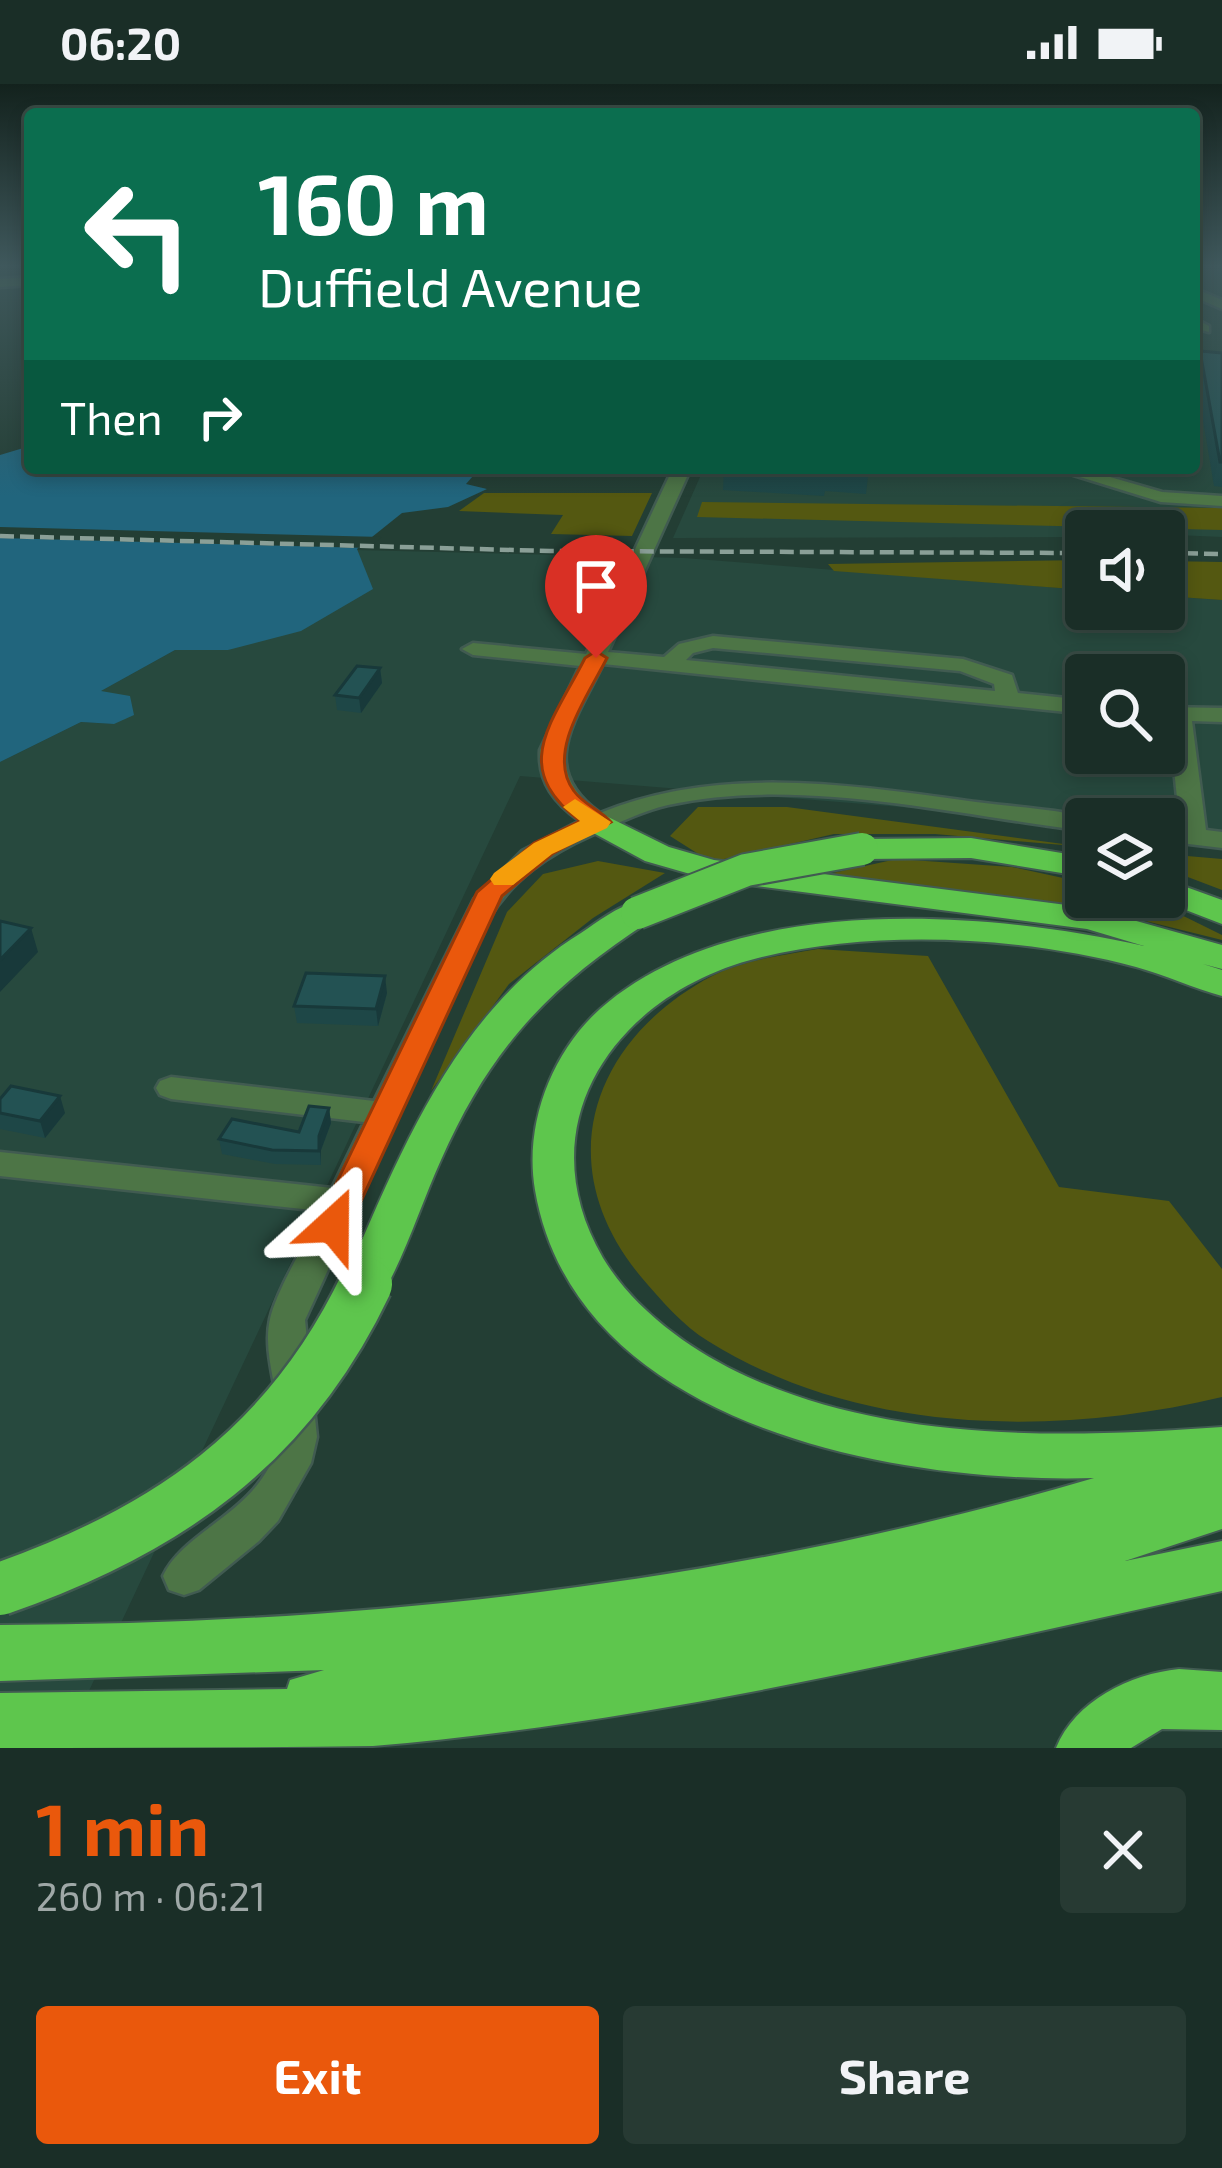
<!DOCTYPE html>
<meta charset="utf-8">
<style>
:root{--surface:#1a2e27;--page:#273a33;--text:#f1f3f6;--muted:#9fa8a7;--line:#384a44;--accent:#ea580c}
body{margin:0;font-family:"Exo 2",sans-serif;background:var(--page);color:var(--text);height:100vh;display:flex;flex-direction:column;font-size:45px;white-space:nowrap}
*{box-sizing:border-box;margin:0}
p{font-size:39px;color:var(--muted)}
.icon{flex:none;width:66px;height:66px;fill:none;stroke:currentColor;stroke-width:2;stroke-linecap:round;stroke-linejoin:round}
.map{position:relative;height:1664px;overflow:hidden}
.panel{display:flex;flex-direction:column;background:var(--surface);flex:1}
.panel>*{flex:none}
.hud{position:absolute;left:24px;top:24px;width:1176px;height:366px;border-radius:12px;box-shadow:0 6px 18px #0003,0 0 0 3px var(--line);background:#0b6e4f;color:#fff;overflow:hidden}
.tools{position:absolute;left:1065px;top:426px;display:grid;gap:24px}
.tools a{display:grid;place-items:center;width:120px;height:120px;border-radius:12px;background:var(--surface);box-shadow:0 6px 18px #0003,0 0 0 3px var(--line);font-size:60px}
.pin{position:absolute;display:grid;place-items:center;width:102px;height:102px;color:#fff;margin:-123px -51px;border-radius:50% 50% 50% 0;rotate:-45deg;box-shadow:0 0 12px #0007}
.pin .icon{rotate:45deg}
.me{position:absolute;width:132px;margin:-66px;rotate:24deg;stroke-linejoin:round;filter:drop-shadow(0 0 9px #0008)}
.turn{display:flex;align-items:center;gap:42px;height:252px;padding:0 36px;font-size:54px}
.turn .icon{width:156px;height:156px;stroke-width:2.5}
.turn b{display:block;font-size:84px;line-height:102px}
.then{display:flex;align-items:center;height:114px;padding:0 36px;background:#0003;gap:24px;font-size:45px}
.round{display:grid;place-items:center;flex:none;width:126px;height:126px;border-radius:12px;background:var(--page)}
.headline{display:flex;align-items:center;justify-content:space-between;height:204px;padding:0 36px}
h1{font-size:72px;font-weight:700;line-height:90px;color:var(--accent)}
.cta{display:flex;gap:24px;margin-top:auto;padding:24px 36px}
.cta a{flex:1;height:138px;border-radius:12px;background:var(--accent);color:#fff;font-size:48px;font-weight:700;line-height:138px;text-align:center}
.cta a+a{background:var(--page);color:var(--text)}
.status{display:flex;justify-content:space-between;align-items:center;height:84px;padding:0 60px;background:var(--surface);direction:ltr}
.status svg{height:33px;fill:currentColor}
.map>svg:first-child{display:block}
.built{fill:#27493e;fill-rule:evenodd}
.green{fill:#545811}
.water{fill:#21657d}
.pier{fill:#233e34}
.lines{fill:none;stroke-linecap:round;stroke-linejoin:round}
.minor-casing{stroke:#415b51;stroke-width:5}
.highway-casing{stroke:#415b51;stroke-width:4}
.minor{fill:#4d7546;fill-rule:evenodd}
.highway{fill:#5ec64d;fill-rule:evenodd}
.rail{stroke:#8a9f97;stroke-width:4.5;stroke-dasharray:14 6;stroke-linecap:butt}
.highway-bridge-far2-casing{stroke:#415b51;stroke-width:36;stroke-linecap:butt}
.highway-bridge-far1-casing{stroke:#415b51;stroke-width:45;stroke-linecap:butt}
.highway-bridge-casing{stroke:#415b51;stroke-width:57;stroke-linecap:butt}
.highway-bridge-far2{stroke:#5ec64d;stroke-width:32}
.highway-bridge-far1{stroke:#5ec64d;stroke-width:40}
.highway-bridge{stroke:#5ec64d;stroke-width:52}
.wall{fill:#1e4747}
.shaded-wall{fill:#18393a}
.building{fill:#235253;stroke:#18393a;stroke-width:3}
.route{fill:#ea580c;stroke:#983908;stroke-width:3}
.slow{fill:#f59e0b}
</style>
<div class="status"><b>06:20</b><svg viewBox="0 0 49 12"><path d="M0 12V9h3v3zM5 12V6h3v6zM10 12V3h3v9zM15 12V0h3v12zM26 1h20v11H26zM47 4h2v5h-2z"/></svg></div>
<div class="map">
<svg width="1222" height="1664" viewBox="0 0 1222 1664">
<rect width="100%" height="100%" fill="#233e34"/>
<path class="built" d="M1194,180H1222V272L1194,269Z
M1194,283L1222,286V453L1086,447V453L673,454L704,384H1194Z
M356,466L684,474L1086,506V525H1164V512L1222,516V748L1164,744V735L1086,738L520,692L62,1664H0V678L81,638L114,640L99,608L175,566H228ZM1086,591H1164V669H1086Z"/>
<path class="green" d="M484,409H652L632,452L551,450L563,431L459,427Z
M702,418L1222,424V446L697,433Z
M1086,476V506L834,487L828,480Z
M1164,477L1222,478V516L1164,512Z
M698,723H787L1086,763L935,750H834L711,778L670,752Z
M1164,770L1222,775V806L1164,784Z
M897,775L1012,783L1086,799V813H1145L1222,851V856L1093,824L828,790Z
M598,777L665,789L593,834L509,900L431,1007L507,828L543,790Z
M818,865L928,872L1059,1103L1169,1117L1222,1185V1313C1054,1353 858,1351 708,1257C683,1242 661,1216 642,1194C549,1084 589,957 712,892C743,876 783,871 818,865Z"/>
<path class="water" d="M30,362V384H480L466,400L487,405L448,423L402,429L357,465L373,505L301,547L228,566H175L101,607L130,612L134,631L114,640L81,638L0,678V371Z"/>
<path class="pier" d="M0,443L382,453L368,464L331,463L0,454Z"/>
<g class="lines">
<g class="minor-casing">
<path id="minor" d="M30,193V201L0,203V195Z
M1194,204L1222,216V225L1194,213Z
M1194,234L1209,242V248L1194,244Z
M673,384H691L608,568L664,573L679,560L713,552L963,575L1012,591L1018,609L1086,616V630L603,580C576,636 536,684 600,729C720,680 852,701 976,718C1015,723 1057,725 1095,735H1086V747C956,731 797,692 668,721C642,727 616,740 592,751C549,770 512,795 488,836L305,1236L317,1353L311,1379L278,1437L259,1457L199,1506L184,1511L169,1506L163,1492C183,1448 252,1430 274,1372C291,1329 260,1279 270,1235C276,1207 308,1155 321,1127L0,1092V1068L332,1104L364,1038L171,1015L160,1011L156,1004L160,997L171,993L374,1017L474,815L522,767L580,737C555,719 538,699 540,666L580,582L473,571L462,565L473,559L586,570ZM713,564L960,587L994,600L995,607L686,576L693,569Z
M1051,384H1079L1162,408L1222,412V422L1161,418Z
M1164,623L1222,624V638L1192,637L1206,746L1222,748V764L1164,757V741L1180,743L1169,636L1164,635Z"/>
</g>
<g class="highway-casing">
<path id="highway" d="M598,728L669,763L714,776L1090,824L1222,861V885L1203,880L1222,886V912C1193,904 1165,891 1136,883C1020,852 875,845 758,874C620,908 523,1037 603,1174C635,1227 693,1268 748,1293C894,1359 1066,1354 1222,1343V1445L1125,1477L1222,1457V1507C941,1568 660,1638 373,1662C250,1664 123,1664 0,1664V1609L287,1605L290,1596L324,1586L0,1597V1541C370,1540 737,1499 1094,1394C895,1400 575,1342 535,1106C524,1041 551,969 600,925C733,808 983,826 1144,862L1087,845L711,796L645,777L586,745L581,738Z
M971,754L1086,773V793L971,774L862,775L850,772L845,765L850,758L862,755Z
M1164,795L1222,816V840L1152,813H1164Z
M637,818L650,821L655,829L650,837C549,902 490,965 441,1076C422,1118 408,1163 386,1204L370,1209L354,1204L347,1191C403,1062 457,926 581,849C599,837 616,823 637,818Z
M1179,1585L1222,1588V1646L1162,1645L1131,1664H1056C1075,1617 1130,1590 1179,1585Z"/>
</g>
<use href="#minor" class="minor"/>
<use href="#highway" class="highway"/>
<path class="rail" d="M0,452L550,467L1086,469
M1164,469L1222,470"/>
<g class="highway-bridge-far2-casing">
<path id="highway-bridge-far2" d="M637,829L746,786L862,765"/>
</g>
<g class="highway-bridge-far1-casing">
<path id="highway-bridge-far1" d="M364,1203L370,1191"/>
</g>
<g class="highway-bridge-casing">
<path id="highway-bridge" d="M0,1505C167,1447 289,1362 366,1200"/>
</g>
<use href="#highway-bridge-far2" class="highway-bridge-far2"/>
<use href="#highway-bridge-far1" class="highway-bridge-far1"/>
<use href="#highway-bridge" class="highway-bridge"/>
</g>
<path class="wall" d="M1216,180H1222V194L1214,190Z
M1200,267L1222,269V403L1214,402L1195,289Z
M724,384H869L866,410L825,407L824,412L723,406Z
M380,584L382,599L361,629L337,626L335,611Z
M387,909L378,942L297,939L294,922Z
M0,1015L65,1029L45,1054L0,1045Z
M329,1024L331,1039L321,1066V1081L275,1080L222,1070L219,1055L299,1048Z"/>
<path class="shaded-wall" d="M380,584L382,599L361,629L359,614Z
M31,844L38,868L0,908V876Z
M385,892L387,909L378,942L376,925Z
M60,1012L65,1029L45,1054L40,1037Z
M329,1024L331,1039L321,1066V1081L319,1052Z"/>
<path class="building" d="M1200,267L1222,269V378H1220Z
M724,384H869V388L827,386L826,390Z
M357,582L380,584L359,614L335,611Z
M0,837L31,844L0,876Z
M306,889L385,892L376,925L294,922Z
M11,1002L60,1012L40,1037L0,1029V1015Z
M309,1022L329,1024L319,1052V1067L272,1066L219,1055L232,1035L299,1048Z"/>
<linearGradient id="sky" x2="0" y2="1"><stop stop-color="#13221d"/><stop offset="0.44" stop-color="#3f585c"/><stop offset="1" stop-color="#3f585c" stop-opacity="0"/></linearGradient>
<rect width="1222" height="413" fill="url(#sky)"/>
<path class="route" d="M596,567L607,574C589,610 545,669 574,707C583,720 600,726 611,738L552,770L502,812L350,1141L345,1150L333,1153L321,1150L316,1141L477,808L534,759L580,737C508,683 553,638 585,574Z"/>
<path class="slow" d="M575,715L611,738L607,744L552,770L513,801H494L490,795L494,789L534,759L580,737L563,723Z"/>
</svg>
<div class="tools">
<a><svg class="icon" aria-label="sound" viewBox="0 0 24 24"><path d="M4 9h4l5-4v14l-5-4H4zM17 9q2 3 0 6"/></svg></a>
<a><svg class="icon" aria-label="search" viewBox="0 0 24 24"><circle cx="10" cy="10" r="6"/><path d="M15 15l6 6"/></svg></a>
<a><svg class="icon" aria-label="layers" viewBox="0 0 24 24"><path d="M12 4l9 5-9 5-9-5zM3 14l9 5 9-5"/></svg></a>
</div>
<div class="pin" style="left:596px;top:574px;background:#d93025"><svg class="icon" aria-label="arrive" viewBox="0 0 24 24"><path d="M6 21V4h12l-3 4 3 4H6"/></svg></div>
<svg class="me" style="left:333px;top:1141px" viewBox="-20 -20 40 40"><path d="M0-17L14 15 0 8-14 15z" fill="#ea580c" stroke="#fff" stroke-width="4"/></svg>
<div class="hud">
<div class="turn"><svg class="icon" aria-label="left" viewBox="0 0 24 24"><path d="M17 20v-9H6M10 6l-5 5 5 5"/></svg><div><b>160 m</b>Duffield Avenue</div></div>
<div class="then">Then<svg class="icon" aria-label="right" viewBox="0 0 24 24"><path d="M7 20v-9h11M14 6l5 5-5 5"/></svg></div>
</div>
</div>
<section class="panel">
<div class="headline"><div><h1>1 min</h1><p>260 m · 06:21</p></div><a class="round"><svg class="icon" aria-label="close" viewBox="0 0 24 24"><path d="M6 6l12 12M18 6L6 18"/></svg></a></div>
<div class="cta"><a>Exit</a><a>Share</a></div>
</section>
